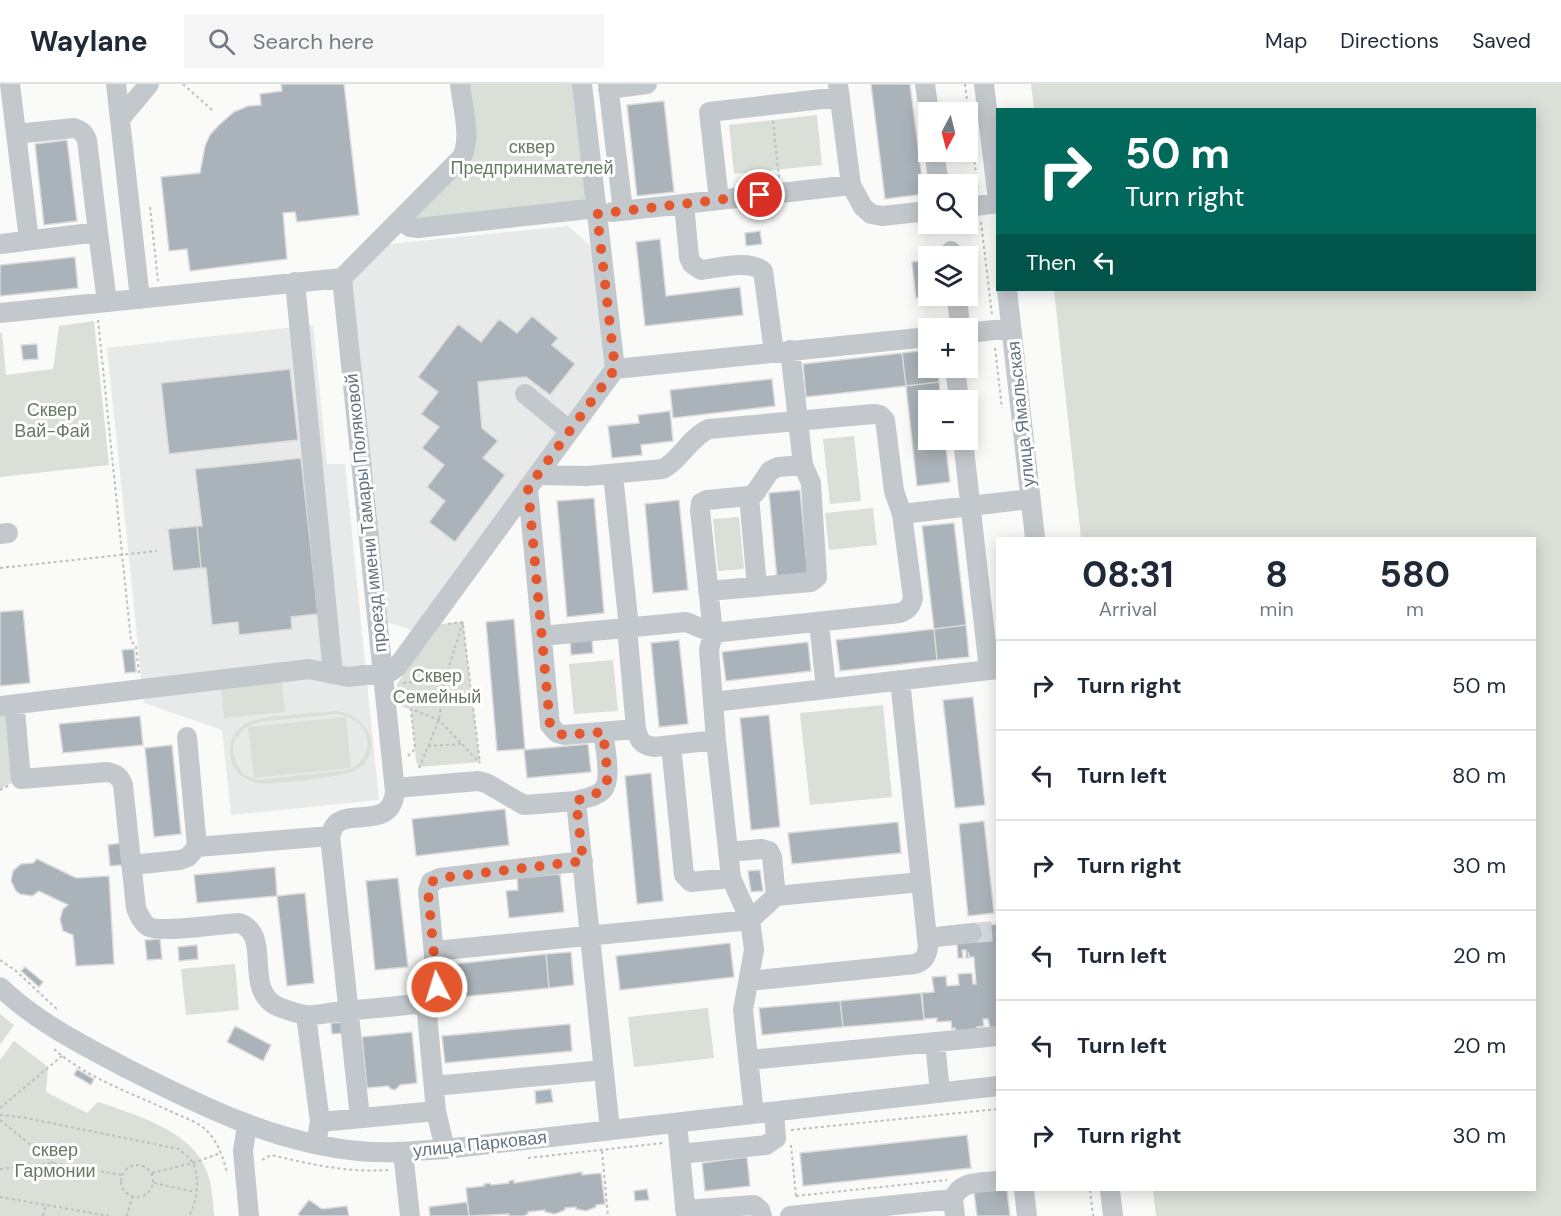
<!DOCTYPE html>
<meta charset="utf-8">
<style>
:root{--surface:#fff;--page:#f6f6f7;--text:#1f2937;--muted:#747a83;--line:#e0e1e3}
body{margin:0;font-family:"DM Sans",sans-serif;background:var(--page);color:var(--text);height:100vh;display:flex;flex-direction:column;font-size:22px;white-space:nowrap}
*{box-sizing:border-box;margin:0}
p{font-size:20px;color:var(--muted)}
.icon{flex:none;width:33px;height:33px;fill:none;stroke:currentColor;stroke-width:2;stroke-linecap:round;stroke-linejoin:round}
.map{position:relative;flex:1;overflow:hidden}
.side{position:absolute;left:996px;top:453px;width:540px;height:654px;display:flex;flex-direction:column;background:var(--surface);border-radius:0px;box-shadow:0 3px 15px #0003}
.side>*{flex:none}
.top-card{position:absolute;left:996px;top:24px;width:540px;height:183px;border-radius:0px;box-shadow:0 3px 15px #0003;background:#00695c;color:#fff;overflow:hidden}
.needle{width:39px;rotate:187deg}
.controls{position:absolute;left:918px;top:18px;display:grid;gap:12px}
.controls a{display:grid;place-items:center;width:60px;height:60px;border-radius:0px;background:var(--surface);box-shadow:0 3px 15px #0003;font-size:30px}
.pin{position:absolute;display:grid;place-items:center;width:51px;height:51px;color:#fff;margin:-26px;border:3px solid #fff;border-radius:50%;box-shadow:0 2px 6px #0007}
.me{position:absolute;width:66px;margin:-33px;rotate:355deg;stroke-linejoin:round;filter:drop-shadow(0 0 4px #0008)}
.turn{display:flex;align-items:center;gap:21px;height:126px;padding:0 30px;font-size:27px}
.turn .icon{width:78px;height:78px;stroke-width:2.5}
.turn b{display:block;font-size:42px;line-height:51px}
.then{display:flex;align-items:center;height:57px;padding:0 30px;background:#0003;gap:12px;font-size:22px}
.eta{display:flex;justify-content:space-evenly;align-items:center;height:102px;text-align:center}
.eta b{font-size:36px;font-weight:700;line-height:42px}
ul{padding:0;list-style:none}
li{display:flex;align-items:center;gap:18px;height:90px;padding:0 30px;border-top:2px solid var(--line)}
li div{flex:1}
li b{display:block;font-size:22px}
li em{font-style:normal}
header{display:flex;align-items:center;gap:36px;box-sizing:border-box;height:84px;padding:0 30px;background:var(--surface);border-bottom:2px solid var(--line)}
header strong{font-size:28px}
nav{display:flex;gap:33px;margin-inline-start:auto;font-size:21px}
.search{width:420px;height:54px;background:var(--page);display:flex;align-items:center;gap:15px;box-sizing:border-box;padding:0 21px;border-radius:0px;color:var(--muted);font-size:22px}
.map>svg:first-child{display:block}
.built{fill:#e8e9e9}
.green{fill:#dadfd7;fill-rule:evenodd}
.building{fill:#aab3b9;stroke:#dcdcda;stroke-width:1.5}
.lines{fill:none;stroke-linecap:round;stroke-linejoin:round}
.minor-tunnel{stroke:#d5d9db;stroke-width:20;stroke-dasharray:20 10;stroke-linecap:butt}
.path{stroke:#bbbfc2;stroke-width:2;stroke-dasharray:3 3;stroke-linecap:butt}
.minor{stroke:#c3c8cc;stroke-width:20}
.route{stroke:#e4572e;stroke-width:10;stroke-dasharray:0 18}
.labels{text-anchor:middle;stroke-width:6;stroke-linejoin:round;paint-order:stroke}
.park-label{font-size:18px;fill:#687a64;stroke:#fff}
.street-label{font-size:18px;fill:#657683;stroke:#fff}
</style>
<header>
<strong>Waylane</strong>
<div class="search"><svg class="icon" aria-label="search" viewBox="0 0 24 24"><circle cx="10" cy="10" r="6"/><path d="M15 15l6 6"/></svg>Search here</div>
<nav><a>Map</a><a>Directions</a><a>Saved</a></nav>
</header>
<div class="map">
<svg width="1561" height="1132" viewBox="0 0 1561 1132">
<rect width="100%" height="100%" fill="#fafaf8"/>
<path class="built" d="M568,142L592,163L606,282L412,546L386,538L351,197L389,160Z
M313,241L327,380H345L379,716L231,731L222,646L144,619L107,264Z"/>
<path class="green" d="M469,0H582L597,124L405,140L473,71L476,62Z
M1031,0H1561V1132H1156L1153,1106H1534V454H1081L1054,206H1534V26L1034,25Z
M817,31L822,81L734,90L729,41Z
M94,237L109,381L0,393V249H2L6,291L53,285L59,242Z
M854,352L861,417L830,420L823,355Z
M873,424L877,461L829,466L825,429Z
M739,433L744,485L718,487L713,435Z
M463,538L480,678L419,683L416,677L411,626L398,621L397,600L440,540Z
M613,576L618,627L574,630L569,580Z
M281,593L285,628L224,634L221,599Z
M883,621L892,713L810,721L800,629Z
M335,627C366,629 386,664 358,685C346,693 274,701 258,699C249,698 240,692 235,685C230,677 229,667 231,658C234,649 240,642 249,638C265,631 315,630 335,627ZM335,630C370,632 380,670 349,686L257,696L243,690L235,677L233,663L235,655L245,644L259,638Z
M0,631L7,633L15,697L0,705Z
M346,633L351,684L254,694L248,643Z
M235,880L239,926L186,931L181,885Z
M708,924L714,974L634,983L628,933Z
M0,930L14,941L0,961Z
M14,957L48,983L46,1008L87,1029L98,1018C134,1030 192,1047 206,1086C212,1099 213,1117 214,1132H0V976Z"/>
<path class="building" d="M281,0H344L359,131L297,138L295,128L283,129L287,175L190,187L187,165L169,167L161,93L200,89L205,62L210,51L219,41L234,28L248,22L261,21L260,10L282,7Z
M871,0H910L924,110L885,115Z
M664,17L674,108L637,112L627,21Z
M67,56L77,137L44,141L35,60Z
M760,147L762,160L746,162L745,149Z
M660,155L666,212L740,203L743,231L645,242L636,158Z
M75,173L78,204L0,212V181Z
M927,176L928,212H931L916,214L912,178Z
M532,232L558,254L552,261L575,280L550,311L526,293L478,298L482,344L498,357L483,374L505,391L455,458L429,438L445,417L427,403L444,381L422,364L439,343L421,330L438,308L418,293L458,240L481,258L499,235L517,249Z
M37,260L38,275L23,276L21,261Z
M928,266V284H937L939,298L906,302L902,269Z
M902,269L906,302L806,313L803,280Z
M290,285L298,356L169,370L161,299Z
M772,295L775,322L673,334L670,306Z
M939,298L941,316H928V356H945L950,398L917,402L906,302Z
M670,327L673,357L641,361L642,371L612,374L608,342L639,339L638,331Z
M301,374L318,530L291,533L292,545L239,551L238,538L212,541L206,484H201L197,442H202L195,385Z
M800,406L808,492L777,495L769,409Z
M594,414L604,529L567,533L557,417Z
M679,416L688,506L653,509L645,420Z
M954,439L966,541L934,545L922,442Z
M197,442L201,484L173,487L168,445Z
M23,526L30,599L0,602V528Z
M514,535L525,665L497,667L486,538Z
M966,541L969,573L937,576L934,545Z
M934,545L937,576L840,587L836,556Z
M592,555L593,569L571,571L570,556Z
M679,556L688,640L659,643L651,559Z
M808,558L811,587L726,597L722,568Z
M134,565L136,588L125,589L122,566Z
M973,613L985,721L955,724L943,616Z
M769,631L780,743L751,746L740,634Z
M140,632L143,661L63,669L59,640Z
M588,660L591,688L527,694L524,666Z
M172,661L181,750L154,753L145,664Z
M651,689L663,817L637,820L625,692Z
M505,725L509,761L416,772L412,735Z
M984,737L994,829L968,832L959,740Z
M898,738L901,769L792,780L788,749Z
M121,759L122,781L110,782L108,761Z
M37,775L76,794L109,792L114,880L76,882L73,851L63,847L60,835L63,825L68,821L39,807L32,812L20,810L16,807L11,797L13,787L21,780L33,779Z
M275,783L277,812L197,819L194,791Z
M760,786L763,807L751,808L748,787Z
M560,790L564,828L509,834L506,807L518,806L517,794Z
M398,794L408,883L375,886L366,797Z
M305,809L314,899L287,902L277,812Z
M997,840L998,943L990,944L988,935H983L984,942L977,943V945L956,947L955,944L952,945L951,937L937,938V934L924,935L922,909L934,908L932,893L946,892L947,902L959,901L958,890L972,889L973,900H976L974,873H970L968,868L969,874H966V866H962L963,874H958L957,860L971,843Z
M160,855L162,875L147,876L145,856Z
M730,859L734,893L620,906L616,872Z
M197,861L198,875L179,877L178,863Z
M571,868L574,901L549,904L546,870Z
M546,870L549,904L450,914L447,881Z
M25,883L43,898L39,903L21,887Z
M921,909L924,936L843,943L840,917Z
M840,917L843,943L762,951L759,924Z
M345,938L346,949L332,950L331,939Z
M570,940L572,967L445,979L442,952Z
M235,942L271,961L263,977L227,958Z
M412,948L417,999L400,1001L395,1006L391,1005L388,1002L367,1004L362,953Z
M77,985L94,995L91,1001L74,991Z
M551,1005L553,1018L536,1020L535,1007Z
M967,1051L971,1084L803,1102L800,1069Z
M747,1073L750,1102L705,1107L702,1079Z
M582,1088V1091L601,1089L605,1120L596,1121V1123L586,1127L576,1125V1123L565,1124V1126L555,1130L545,1128V1126L528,1128V1130L523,1132H509V1130L469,1132L466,1104L484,1102V1100L490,1099L491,1101L509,1099V1097L514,1096V1099Z
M647,1105L649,1116L635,1117L634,1107Z
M998,1105L1007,1106L1010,1132H977L974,1108Z
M309,1116L322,1125L347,1122L349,1132H300L298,1130Z
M467,1118L469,1132H430L429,1123Z"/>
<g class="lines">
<path class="minor-tunnel" d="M972,849L998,847"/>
<path class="path" d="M183,0L212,26
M965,0L978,106
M773,37L779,94
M150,123L158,197
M981,138L992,231
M98,236L131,557L136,562L139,589
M995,264L1002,324
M0,484L157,467
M448,540L463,538
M463,541L480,679
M403,599L445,595
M428,662L463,660
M408,672L415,665L411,625L439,636L480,679
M419,684L439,636L445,595L463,538
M0,706L8,702
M0,876L16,887L59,927
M54,965C88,995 132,1009 172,1028C182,1033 196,1037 205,1045C217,1056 224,1074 227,1090
M0,1024L62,972
M0,1031L21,1033L179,1065C183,1069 190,1074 193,1079C200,1094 197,1118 189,1132
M0,1036L53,1079
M791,1046L998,1025
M791,1061L796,1112
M602,1067L608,1132
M528,1074L663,1059
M262,1076L271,1071C309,1080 349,1089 388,1086
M121 1097a16 16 0 1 1 32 0a16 16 0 1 1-32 0Z
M0,1085L53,1079L122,1091
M152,1089L193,1079L221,1069
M154,1099L195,1108
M1090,1106L1093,1132
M796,1112L947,1096
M0,1113L109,1132
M43,1132L46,1120
M127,1132L132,1113"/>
<path class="minor" d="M10,0L29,156
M116,0L140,215
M608,0L623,127
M838,0L851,101L863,123L871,130L882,132L928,127
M925,0L929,28
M984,0L998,116
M608,5L647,0
M840,13L709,28L719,116L851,101
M120,35L149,0
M16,50L74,44C81,46 84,49 87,56L98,148
M934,68L939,100
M684,120L689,173L692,180L701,186C719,184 748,175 763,187L774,268
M968,123L998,119
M612,128L719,116
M401,135L410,143L418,144L597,124
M0,160L98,148L107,218
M951,167L952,172
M342,194L462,73C472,53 462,22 460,0
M295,198L333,590
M1007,206L1035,454
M957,212L960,244
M0,229L342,194L395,707C392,745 354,726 337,739C333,742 332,748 330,752L360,1034
M968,249L1011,244
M955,284L959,316
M615,285L928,253
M525,310L570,347
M963,356L989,586
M613,390L629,544
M538,391L587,392L663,385C681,375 690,353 709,345L873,330L880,331L885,336L894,407L902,430
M528,404L550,641L557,649L564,651L636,645C639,657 642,661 654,663L716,656
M749,412L757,503
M0,450L8,449
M708,507L811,498L817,493L811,399L803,381L790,266
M819,539L826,605
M627,544L636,645
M542,552L686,538L713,549L900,529C908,526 911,522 913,514L902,430L1030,415
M713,618L998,585
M18,620L15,627L21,695L107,688C116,690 120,692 123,701L136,824C139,831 142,839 149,843C162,849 221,840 239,839C274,851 241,907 279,923C287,926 298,930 306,931C317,932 331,928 343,927C370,925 398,922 426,919
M0,622L309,585L348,593L390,588L397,583L615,285L582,0
M603,648C605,662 612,696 603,706C596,713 585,714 576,717L610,1046
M187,653L197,763
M671,661L684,791L691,798L731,794
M395,704L478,697L486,699L524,721L576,717
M728,768L762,765L769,767L772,773L776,812
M131,781L180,776L188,773L197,763L330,752
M927,854L972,849
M434,867L750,836L776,812L921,798
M749,897L915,880C924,877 926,873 928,864L900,596
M0,903C38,939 84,962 130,986C203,1023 276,1059 359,1067C388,1070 417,1067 445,1065L998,1002
M306,931L320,1038L316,1060
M935,958L940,1009
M749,976L998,952
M434,1002L604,986
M754,1030L743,926L754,866L750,836L731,794L716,656L709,566L713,549L700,426L701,419L707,416L749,412L755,409L770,387L778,383L803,381
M320,1038L436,1027
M677,1039L686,1132
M247,1041L243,1067L249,1132
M445,1065L436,1027L426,919L432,916L437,903L428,807L431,798L440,794L583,777
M403,1068L410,1132
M680,1070L766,1061L776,1054L774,1028
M1024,1106L1027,1132
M1110,1106L1113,1132
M953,1115C961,1096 980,1099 998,1097
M685,1126L754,1121L760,1126L762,1132
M790,1132L953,1115L955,1132"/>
</g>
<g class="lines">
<path class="route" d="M437,903L428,807L431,798L440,794L583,777L576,717L602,707L608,694L603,648L564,651L557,649L550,641L528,404L615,285L597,130L760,111"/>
</g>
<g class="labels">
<g class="park-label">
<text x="532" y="69">сквер<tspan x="532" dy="21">Предпринимателей</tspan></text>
<text x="52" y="332">Сквер<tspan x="52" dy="21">Вай-Фай</tspan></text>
<text x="437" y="598">Сквер<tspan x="437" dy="21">Семейный</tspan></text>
<text x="55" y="1072">сквер<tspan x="55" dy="21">Гармонии</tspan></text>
</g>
<g class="street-label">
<text transform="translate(1021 330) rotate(-96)" y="6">улица Ямальская</text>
<text transform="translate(366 429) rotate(-96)" y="6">проезд имени Тамары Поляковой</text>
<text transform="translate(480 1060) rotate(-6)" y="6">улица Парковая</text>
</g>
</g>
</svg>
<div class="controls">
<a><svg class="needle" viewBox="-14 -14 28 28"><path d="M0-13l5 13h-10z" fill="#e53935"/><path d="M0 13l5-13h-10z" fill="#747a83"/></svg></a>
<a><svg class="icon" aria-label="search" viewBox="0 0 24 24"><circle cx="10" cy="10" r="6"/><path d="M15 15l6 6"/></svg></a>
<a><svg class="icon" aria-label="layers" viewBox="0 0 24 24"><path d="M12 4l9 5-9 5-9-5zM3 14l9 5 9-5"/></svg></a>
<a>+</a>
<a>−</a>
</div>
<div class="pin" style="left:760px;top:111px;background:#d93025"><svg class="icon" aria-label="arrive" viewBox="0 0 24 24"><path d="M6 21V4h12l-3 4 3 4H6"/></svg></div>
<svg class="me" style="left:437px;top:903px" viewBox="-20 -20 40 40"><circle r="17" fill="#e4572e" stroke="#fff" stroke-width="3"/><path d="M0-11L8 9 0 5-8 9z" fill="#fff"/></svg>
<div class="top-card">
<div class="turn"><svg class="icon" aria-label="right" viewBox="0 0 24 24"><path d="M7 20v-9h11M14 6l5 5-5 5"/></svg><div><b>50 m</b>Turn right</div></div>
<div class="then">Then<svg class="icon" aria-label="left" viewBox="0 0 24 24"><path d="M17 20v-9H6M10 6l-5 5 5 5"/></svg></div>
</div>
<section class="side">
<div class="eta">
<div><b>08:31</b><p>Arrival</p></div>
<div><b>8</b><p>min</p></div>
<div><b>580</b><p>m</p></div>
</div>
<ul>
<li><svg class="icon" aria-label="right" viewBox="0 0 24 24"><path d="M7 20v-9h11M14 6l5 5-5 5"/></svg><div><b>Turn right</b></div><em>50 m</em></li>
<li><svg class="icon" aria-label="left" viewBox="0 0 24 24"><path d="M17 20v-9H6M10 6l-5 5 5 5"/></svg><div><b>Turn left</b></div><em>80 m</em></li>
<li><svg class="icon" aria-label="right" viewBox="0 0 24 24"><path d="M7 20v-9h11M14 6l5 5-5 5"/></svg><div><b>Turn right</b></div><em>30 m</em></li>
<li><svg class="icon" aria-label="left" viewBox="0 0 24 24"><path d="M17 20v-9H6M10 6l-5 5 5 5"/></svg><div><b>Turn left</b></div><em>20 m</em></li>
<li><svg class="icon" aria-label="left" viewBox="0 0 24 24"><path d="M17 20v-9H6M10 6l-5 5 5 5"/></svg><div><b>Turn left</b></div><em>20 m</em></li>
<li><svg class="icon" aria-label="right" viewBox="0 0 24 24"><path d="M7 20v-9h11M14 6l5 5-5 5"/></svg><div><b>Turn right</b></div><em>30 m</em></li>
</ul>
</section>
</div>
